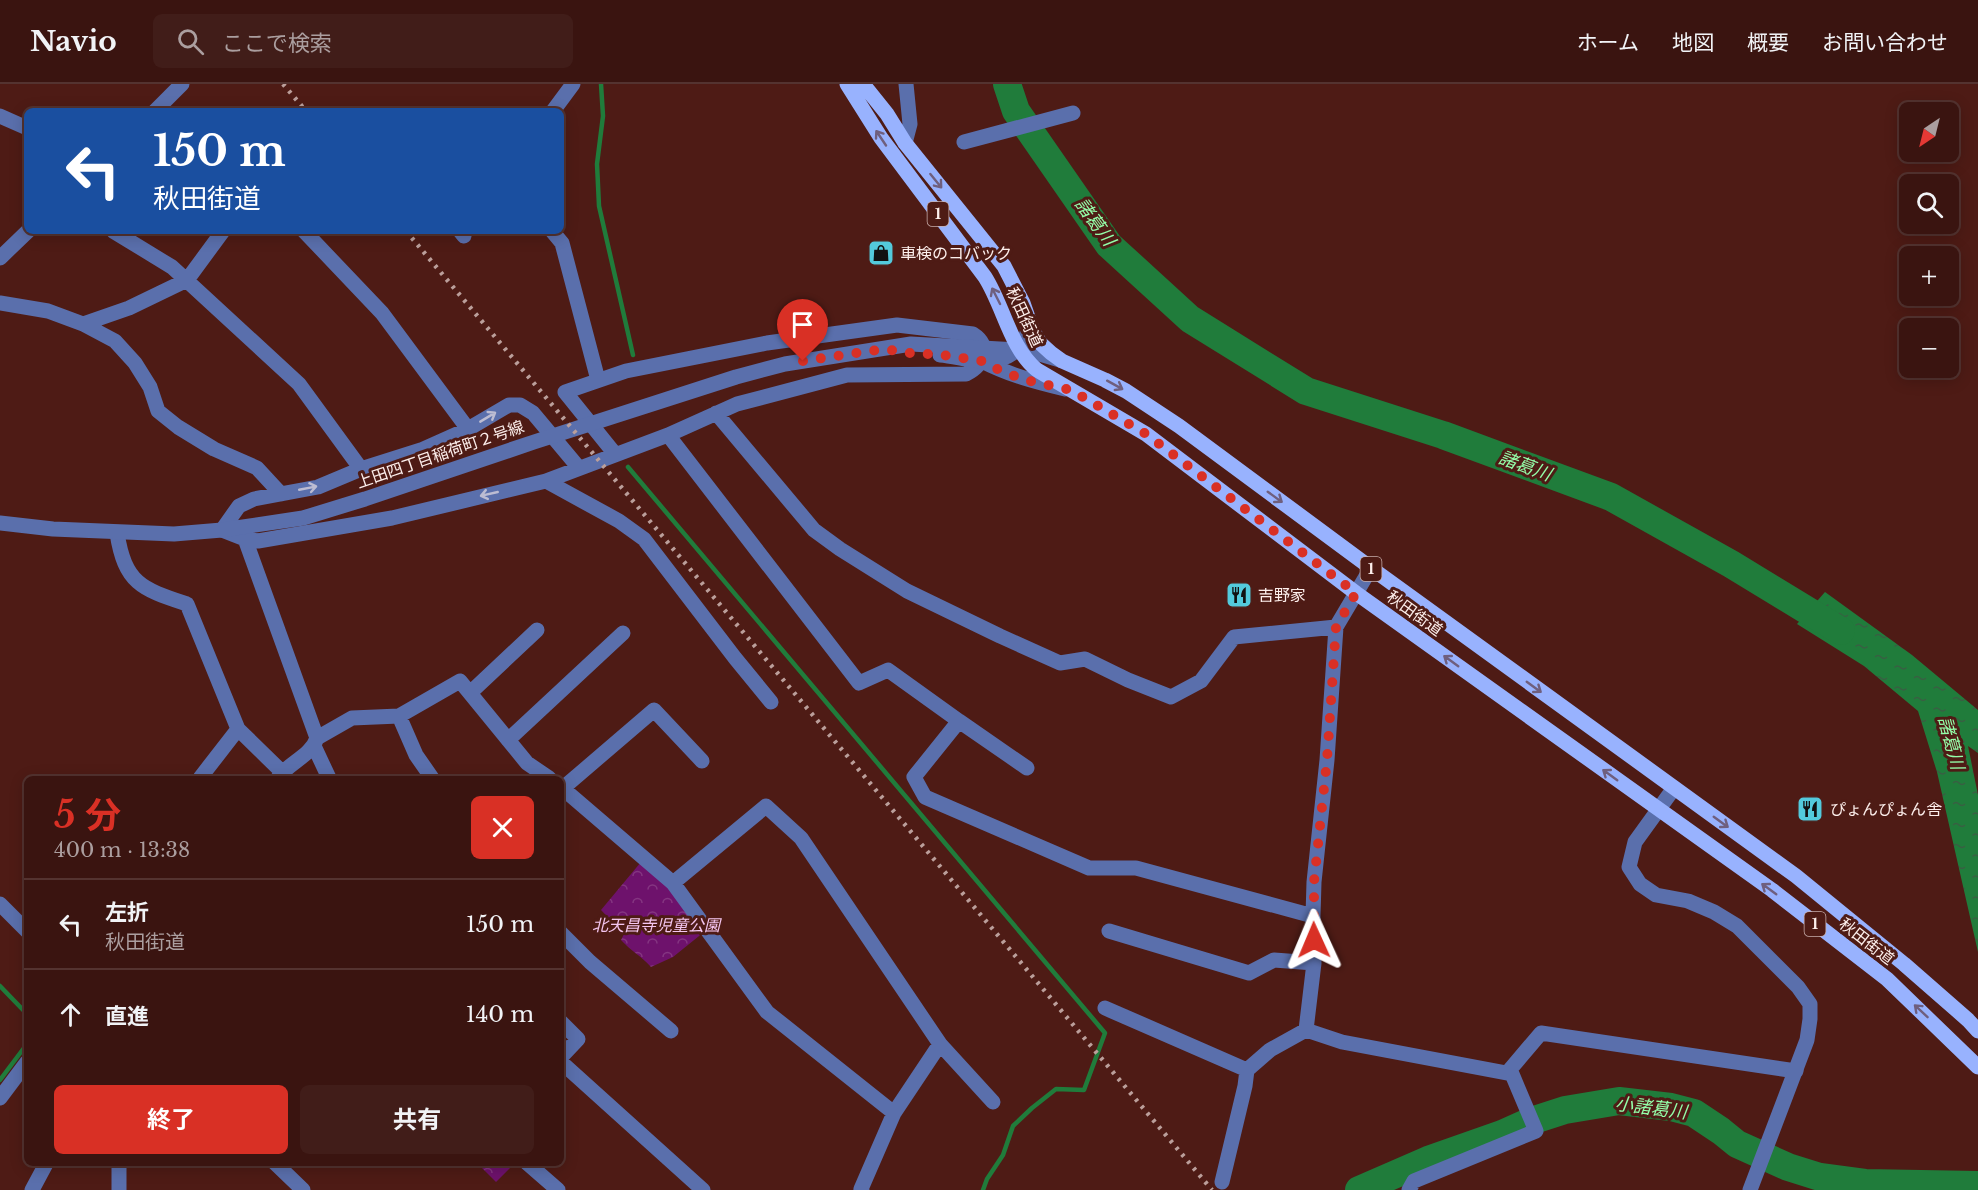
<!DOCTYPE html>
<html lang="ja">
<meta charset="utf-8">
<style>
:root{--surface:#3a1410;--page:#411d19;--text:#f1f3f6;--muted:#ab9e9f;--line:#543330;--accent:#d93025}
body{margin:0;font-family:"Libre Baskerville","Noto Sans JP",serif;background:var(--page);color:var(--text);height:100vh;display:flex;flex-direction:column;font-size:22px;white-space:nowrap}
*{box-sizing:border-box;margin:0}
p{font-size:20px;color:var(--muted)}
.icon{flex:none;width:33px;height:33px;fill:none;stroke:currentColor;stroke-width:2;stroke-linecap:round;stroke-linejoin:round}
.map{position:relative;flex:1;overflow:hidden}
.sheet{position:absolute;left:24px;top:692px;width:540px;height:390px;display:flex;flex-direction:column;background:var(--surface);border-radius:9px;box-shadow:0 3px 15px #0003,0 0 0 2px var(--line)}
.sheet>*{flex:none}
.hud{position:absolute;left:24px;top:24px;width:540px;height:126px;border-radius:9px;box-shadow:0 3px 15px #0003,0 0 0 2px var(--line);background:#1a4fa0;color:#fff;overflow:hidden}
.needle{width:39px;rotate:215deg}
.fabs{position:absolute;left:1899px;top:18px;display:grid;gap:12px}
.fabs a{display:grid;place-items:center;width:60px;height:60px;border-radius:9px;background:var(--surface);box-shadow:0 3px 15px #0003,0 0 0 2px var(--line);font-size:30px}
.pin{position:absolute;display:grid;place-items:center;width:51px;height:51px;color:#fff;margin:-62px -26px;border-radius:50% 50% 50% 0;rotate:-45deg;box-shadow:0 0 6px #0007}
.pin .icon{rotate:45deg}
.me{position:absolute;width:66px;margin:-33px;rotate:359deg;stroke-linejoin:round;filter:drop-shadow(0 0 4px #0008)}
.turn{display:flex;align-items:center;gap:21px;height:126px;padding:0 30px;font-size:27px}
.turn .icon{width:78px;height:78px;stroke-width:2.5}
.turn b{display:block;font-size:42px;line-height:51px}
.round{display:grid;place-items:center;flex:none;width:63px;height:63px;border-radius:9px;background:var(--page)}
.headline{display:flex;align-items:center;justify-content:space-between;height:102px;padding:0 30px}
h1{font-size:36px;font-weight:700;line-height:45px;color:var(--accent)}
.action{display:flex;gap:12px;margin-top:auto;padding:12px 30px}
.action a{flex:1;height:69px;border-radius:9px;background:var(--accent);color:#fff;font-size:24px;font-weight:700;line-height:69px;text-align:center}
.action a+a{background:var(--page);color:var(--text)}
ul{padding:0;list-style:none}
li{display:flex;align-items:center;gap:18px;height:90px;padding:0 30px;border-top:2px solid var(--line)}
li div{flex:1}
li b{display:block;font-size:22px}
li em{font-style:normal}
header{display:flex;align-items:center;gap:36px;box-sizing:border-box;height:84px;padding:0 30px;background:var(--surface);border-bottom:2px solid var(--line)}
header strong{font-size:28px}
nav{display:flex;gap:33px;margin-inline-start:auto;font-size:21px}
.search{width:420px;height:54px;background:var(--page);display:flex;align-items:center;gap:15px;box-sizing:border-box;padding:0 21px;border-radius:9px;color:var(--muted);font-size:22px}
.map>svg:first-child{display:block}
.forest{fill:url(#forest-crowns)}
.water{fill:url(#water-ripples)}
.lines{fill:none;stroke-linecap:round;stroke-linejoin:round}
.stream{stroke:#207c3b;stroke-width:4.5}
.river{stroke:#207c3b;stroke-width:28}
.minor{stroke:#5a6fac;stroke-width:15}
.tertiary{stroke:#5a6fac;stroke-width:15}
.primary{stroke:#98b2fe;stroke-width:15}
.rail{stroke:#bb9f9b;stroke-width:4.5;stroke-dasharray:3 6;stroke-linecap:butt}
.oneway{stroke:#6f5f7e}
.oneway2{stroke:#bcbcd2}
.route{stroke:#d93025;stroke-width:10;stroke-dasharray:0 18}
.labels{text-anchor:middle;stroke-width:6;stroke-linejoin:round;paint-order:stroke}
.shield{fill:#4e1b15;stroke:#c8afac;stroke-width:1.5}
.shield-label{font-size:15px;font-weight:bold;fill:#fdefec}
.poi-label{font-size:16px;fill:#fdefec;stroke:#4e1b15;text-anchor:start}
.street-label{font-size:16px;fill:#fdefec;stroke:#4e1b15}
.park-label{font-size:16px;font-style:italic;fill:#f4c6f0;stroke:#4e1b15}
.water-label{font-size:18px;font-style:italic;fill:#94fea9;stroke:#4e1b15}
</style>
<header>
<strong>Navio</strong>
<div class="search"><svg class="icon" aria-label="search" viewBox="0 0 24 24"><circle cx="10" cy="10" r="6"/><path d="M15 15l6 6"/></svg>ここで検索</div>
<nav><a>ホーム</a><a>地図</a><a>概要</a><a>お問い合わせ</a></nav>
</header>
<div class="map">
<svg width="1978" height="1106" viewBox="0 0 1978 1106">
<defs>
<pattern id="forest-crowns" width="20" height="18" patternUnits="userSpaceOnUse" patternTransform="scale(1.5)"><rect width="20" height="18" fill="#6e126c"/><path d="M2 6a3 3 0 1 1 6 0M12 15a3 3 0 1 1 6 0" fill="none" stroke="#843581"/></pattern>
<pattern id="water-ripples" width="26" height="14" patternUnits="userSpaceOnUse" patternTransform="scale(1.5)"><rect width="26" height="14" fill="#207c3b"/><path d="M2 4q2-2 4 0t4 0M15 11q2-2 4 0t4 0" fill="none" stroke="#385f42"/></pattern>
</defs>
<rect width="100%" height="100%" fill="#4e1b15"/>
<path class="forest" d="M641,778L670,801L704,848L673,873L651,883C640,871 631,867 621,856L624,850L601,826Z
M477,1079H515L496,1098Z"/>
<path class="water" d="M1825,508L1912,571L1978,626V669L1968,662L1978,711V868L1937,688L1918,627L1864,582L1797,540Z
M1978,1090V1106H1969L1968,1091Z"/>
<g class="lines">
<path class="stream" d="M601,0L603,32L597,80L599,122L633,271
M628,383L1105,949L1084,1006L1056,1005L1032,1024L1013,1042L1003,1071L987,1095L983,1106
M0,902L27,930
M0,996L27,960"/>
<path class="river" d="M1007,0L1016,27L1109,161L1190,235L1306,307L1443,351L1611,413L1731,480L1841,547
M1359,1106L1428,1076L1502,1050L1531,1037L1565,1026L1619,1017L1671,1023L1694,1029L1721,1047L1737,1060L1788,1083L1820,1093L1865,1099L1978,1101"/>
<path class="minor" d="M155,27L182,0
M553,27L573,0
M0,32L27,44
M964,58L1073,29
M905,59L910,40L906,0
M113,147L172,183L299,300L361,385
M304,147L382,229L468,345
M460,147L464,152
M552,147L562,159L598,296
M0,174L28,147
M0,219L48,227L83,240L115,257L135,279L150,303L158,327L178,343L214,365L257,384L281,410
M83,240L129,224L187,196L223,147
M716,329L814,446L840,465L907,507L1000,552L1060,579L1085,575L1128,596L1171,613L1201,597L1234,553L1336,543
M668,351L859,599L888,586L959,637L914,693L925,713L1089,784H1136L1313,832
M579,384L533,329L520,321H509L468,345L421,366L361,385L318,403L254,415L239,422L222,446L245,455L258,457L392,434L546,397L668,351L737,320L847,291L966,290C984,281 992,262 973,250L897,241L767,259L626,287L565,308L615,370
M546,397L619,437L644,455L735,574L771,618
M117,449C125,500 142,505 187,520L238,645L282,688
M245,455L317,654
M470,609L537,546
M399,632L416,671L432,694
M959,637L1027,684
M508,656L623,549
M314,662L329,694
M200,694L238,645
M278,694C288,679 311,672 317,654L352,634L399,632L460,597L527,679L549,694
M561,703L673,799L766,722L801,754L940,960L894,1029L861,1105L862,1106
M563,704L654,626L702,677
M673,799L767,928L894,1029
M0,820L27,847
M1109,847L1249,889L1274,876L1314,879
M561,849L590,878L671,947
M1105,924L1247,986
M561,938L578,955L561,973
M1306,946L1314,879L1313,832L1314,798L1327,676L1336,543L1371,484
M940,960L993,1018
M561,978L703,1106
M1507,989L1541,949L1796,987
M0,1014L27,978
M274,1078L303,1106
M526,1078L558,1106
M1222,1098L1245,1002L1247,986L1270,966L1306,946L1342,958L1512,990L1536,1047L1414,1097L1409,1106
M32,1106L47,1078
M119,1106V1078"/>
<path class="tertiary" d="M940,271C954,272 969,277 982,277C1010,278 1028,263 1029,236
M982,277C1009,291 1036,298 1065,305
M0,439L53,445L174,450L222,446L303,434L365,415L534,358L736,293L785,280L911,260L1018,266L1033,268L1060,276
M1674,704L1635,758L1629,783L1640,800L1656,811L1688,817L1714,828L1737,842L1798,903L1810,920V935L1807,956L1750,1106"/>
<path class="primary" d="M847,0L881,54L985,193C1004,223 1010,264 1037,286L1146,350L1356,509L1772,806L1887,895L1978,983
M863,0L887,30L905,59L1004,182L1023,219L1032,245L1040,259L1051,269L1062,277L1105,296L1126,307L1179,342L1371,484L1796,792L1904,880L1968,936L1978,947"/>
<path class="rail" d="M283,0L306,27
M406,147L1212,1106"/>
</g>
<defs><path id="oneway-shaft" d="M-6 0H5M1.5-3L5.5 0L1.5 3" fill="none" stroke-width="1.6" stroke-linecap="round" stroke-linejoin="round" transform="scale(1.5)"/></defs>
<g class="oneway">
<use href="#oneway-shaft" transform="translate(881 54) rotate(-124)"/>
<use href="#oneway-shaft" transform="translate(936 97) rotate(51)"/>
<use href="#oneway-shaft" transform="translate(996 212) rotate(-117)"/>
<use href="#oneway-shaft" transform="translate(1115 301) rotate(29)"/>
<use href="#oneway-shaft" transform="translate(1275 413) rotate(36)"/>
<use href="#oneway-shaft" transform="translate(1451 577) rotate(-144)"/>
<use href="#oneway-shaft" transform="translate(1534 603) rotate(36)"/>
<use href="#oneway-shaft" transform="translate(1610 691) rotate(-144)"/>
<use href="#oneway-shaft" transform="translate(1721 738) rotate(36)"/>
<use href="#oneway-shaft" transform="translate(1769 805) rotate(-144)"/>
<use href="#oneway-shaft" transform="translate(1921 927) rotate(-137)"/>
</g>
<g class="oneway2">
<use href="#oneway-shaft" transform="translate(488 333) rotate(-31)"/>
<use href="#oneway-shaft" transform="translate(308 404) rotate(-11)"/>
<use href="#oneway-shaft" transform="translate(489 410) rotate(167)"/>
</g>
<g class="lines">
<path class="route" d="M803,277L884,265L910,269L943,271L982,277L1001,287L1025,296L1071,306L1146,350L1356,509L1336,543L1327,676L1314,798V856"/>
</g>
<defs>
<g id="shop-square" transform="scale(1.35)"><rect x="-9" y="-9" width="18" height="18" rx="4" fill="#53cadc" stroke="#4e1b15"/><path d="M-5-2.5h2.3a2.7 3.5 0 0 1 5.4 0H5L5.5 6h-11ZM-1.5-2.5h3a1.5 2.3 0 0 0-3 0Z" fill="#111"/></g>
<g id="restaurant-square" transform="scale(1.35)"><rect x="-9" y="-9" width="18" height="18" rx="4" fill="#53cadc" stroke="#4e1b15"/><path d="M-5-6h1v4h1v-4h1v4h1v-4h1v5L-1.5 .5V6h-2V.5L-5-1ZM5-6V6H3V1.5H1.5Q1.5-4 5-6Z" fill="#111"/></g>
</defs>
<g fill-rule="evenodd">
<use href="#shop-square" x="881" y="169"/>
<use href="#restaurant-square" x="1239" y="511"/>
<use href="#restaurant-square" x="1810" y="725"/>
</g>
<g class="labels">
<g class="shield">
<rect x="927.5" y="118" width="21" height="24" rx="4.5"/>
<rect x="1360.5" y="473" width="21" height="24" rx="4.5"/>
<rect x="1804.5" y="828" width="21" height="24" rx="4.5"/>
</g>
<g class="shield-label">
<text x="938" y="135">1</text>
<text x="1371" y="490">1</text>
<text x="1815" y="845">1</text>
</g>
<g class="poi-label">
<text x="900" y="175">車検のコバック</text>
<text x="1258" y="517">吉野家</text>
<text x="1830" y="731">ぴょんぴょん舎</text>
</g>
<g class="street-label">
<text transform="translate(1025 233) rotate(65)" y="6">秋田街道</text>
<text transform="translate(440 370) rotate(-19)" y="6">上田四丁目稲荷町２号線</text>
<text transform="translate(1415 529) rotate(36)" y="6">秋田街道</text>
<text transform="translate(1867 857) rotate(38)" y="6">秋田街道</text>
</g>
<g class="park-label">
<text x="656" y="847">北天昌寺児童公園</text>
</g>
<g class="water-label">
<text transform="translate(1095 138) rotate(54)" y="6">諸葛川</text>
<text transform="translate(1525 382) rotate(20)" y="6">諸葛川</text>
<text transform="translate(1951 659) rotate(75)" y="6">諸葛川</text>
<text transform="translate(1651 1024) rotate(7)" y="6">小諸葛川</text>
</g>
</g>
</svg>
<div class="fabs">
<a><svg class="needle" viewBox="-14 -14 28 28"><path d="M0-13l5 13h-10z" fill="#e53935"/><path d="M0 13l5-13h-10z" fill="#ab9e9f"/></svg></a>
<a><svg class="icon" aria-label="search" viewBox="0 0 24 24"><circle cx="10" cy="10" r="6"/><path d="M15 15l6 6"/></svg></a>
<a>+</a>
<a>−</a>
</div>
<div class="pin" style="left:803px;top:277px;background:#d93025"><svg class="icon" aria-label="arrive" viewBox="0 0 24 24"><path d="M6 21V4h12l-3 4 3 4H6"/></svg></div>
<svg class="me" style="left:1314px;top:856px" viewBox="-20 -20 40 40"><path d="M0-17L14 15 0 8-14 15z" fill="#d93025" stroke="#fff" stroke-width="4"/></svg>
<div class="hud">
<div class="turn"><svg class="icon" aria-label="left" viewBox="0 0 24 24"><path d="M17 20v-9H6M10 6l-5 5 5 5"/></svg><div><b>150 m</b>秋田街道</div></div>
</div>
<section class="sheet">
<div class="headline"><div><h1>5 分</h1><p>400 m · 13:38</p></div><a class="round" style="background:#d93025;color:#fff"><svg class="icon" aria-label="close" viewBox="0 0 24 24"><path d="M6 6l12 12M18 6L6 18"/></svg></a></div>
<ul>
<li><svg class="icon" aria-label="left" viewBox="0 0 24 24"><path d="M17 20v-9H6M10 6l-5 5 5 5"/></svg><div><b>左折</b><p>秋田街道</p></div><em>150 m</em></li>
<li><svg class="icon" aria-label="ahead" viewBox="0 0 24 24"><path d="M12 20V5M6 11l6-6 6 6"/></svg><div><b>直進</b></div><em>140 m</em></li>
</ul>
<div class="action"><a>終了</a><a>共有</a></div>
</section>
</div>
